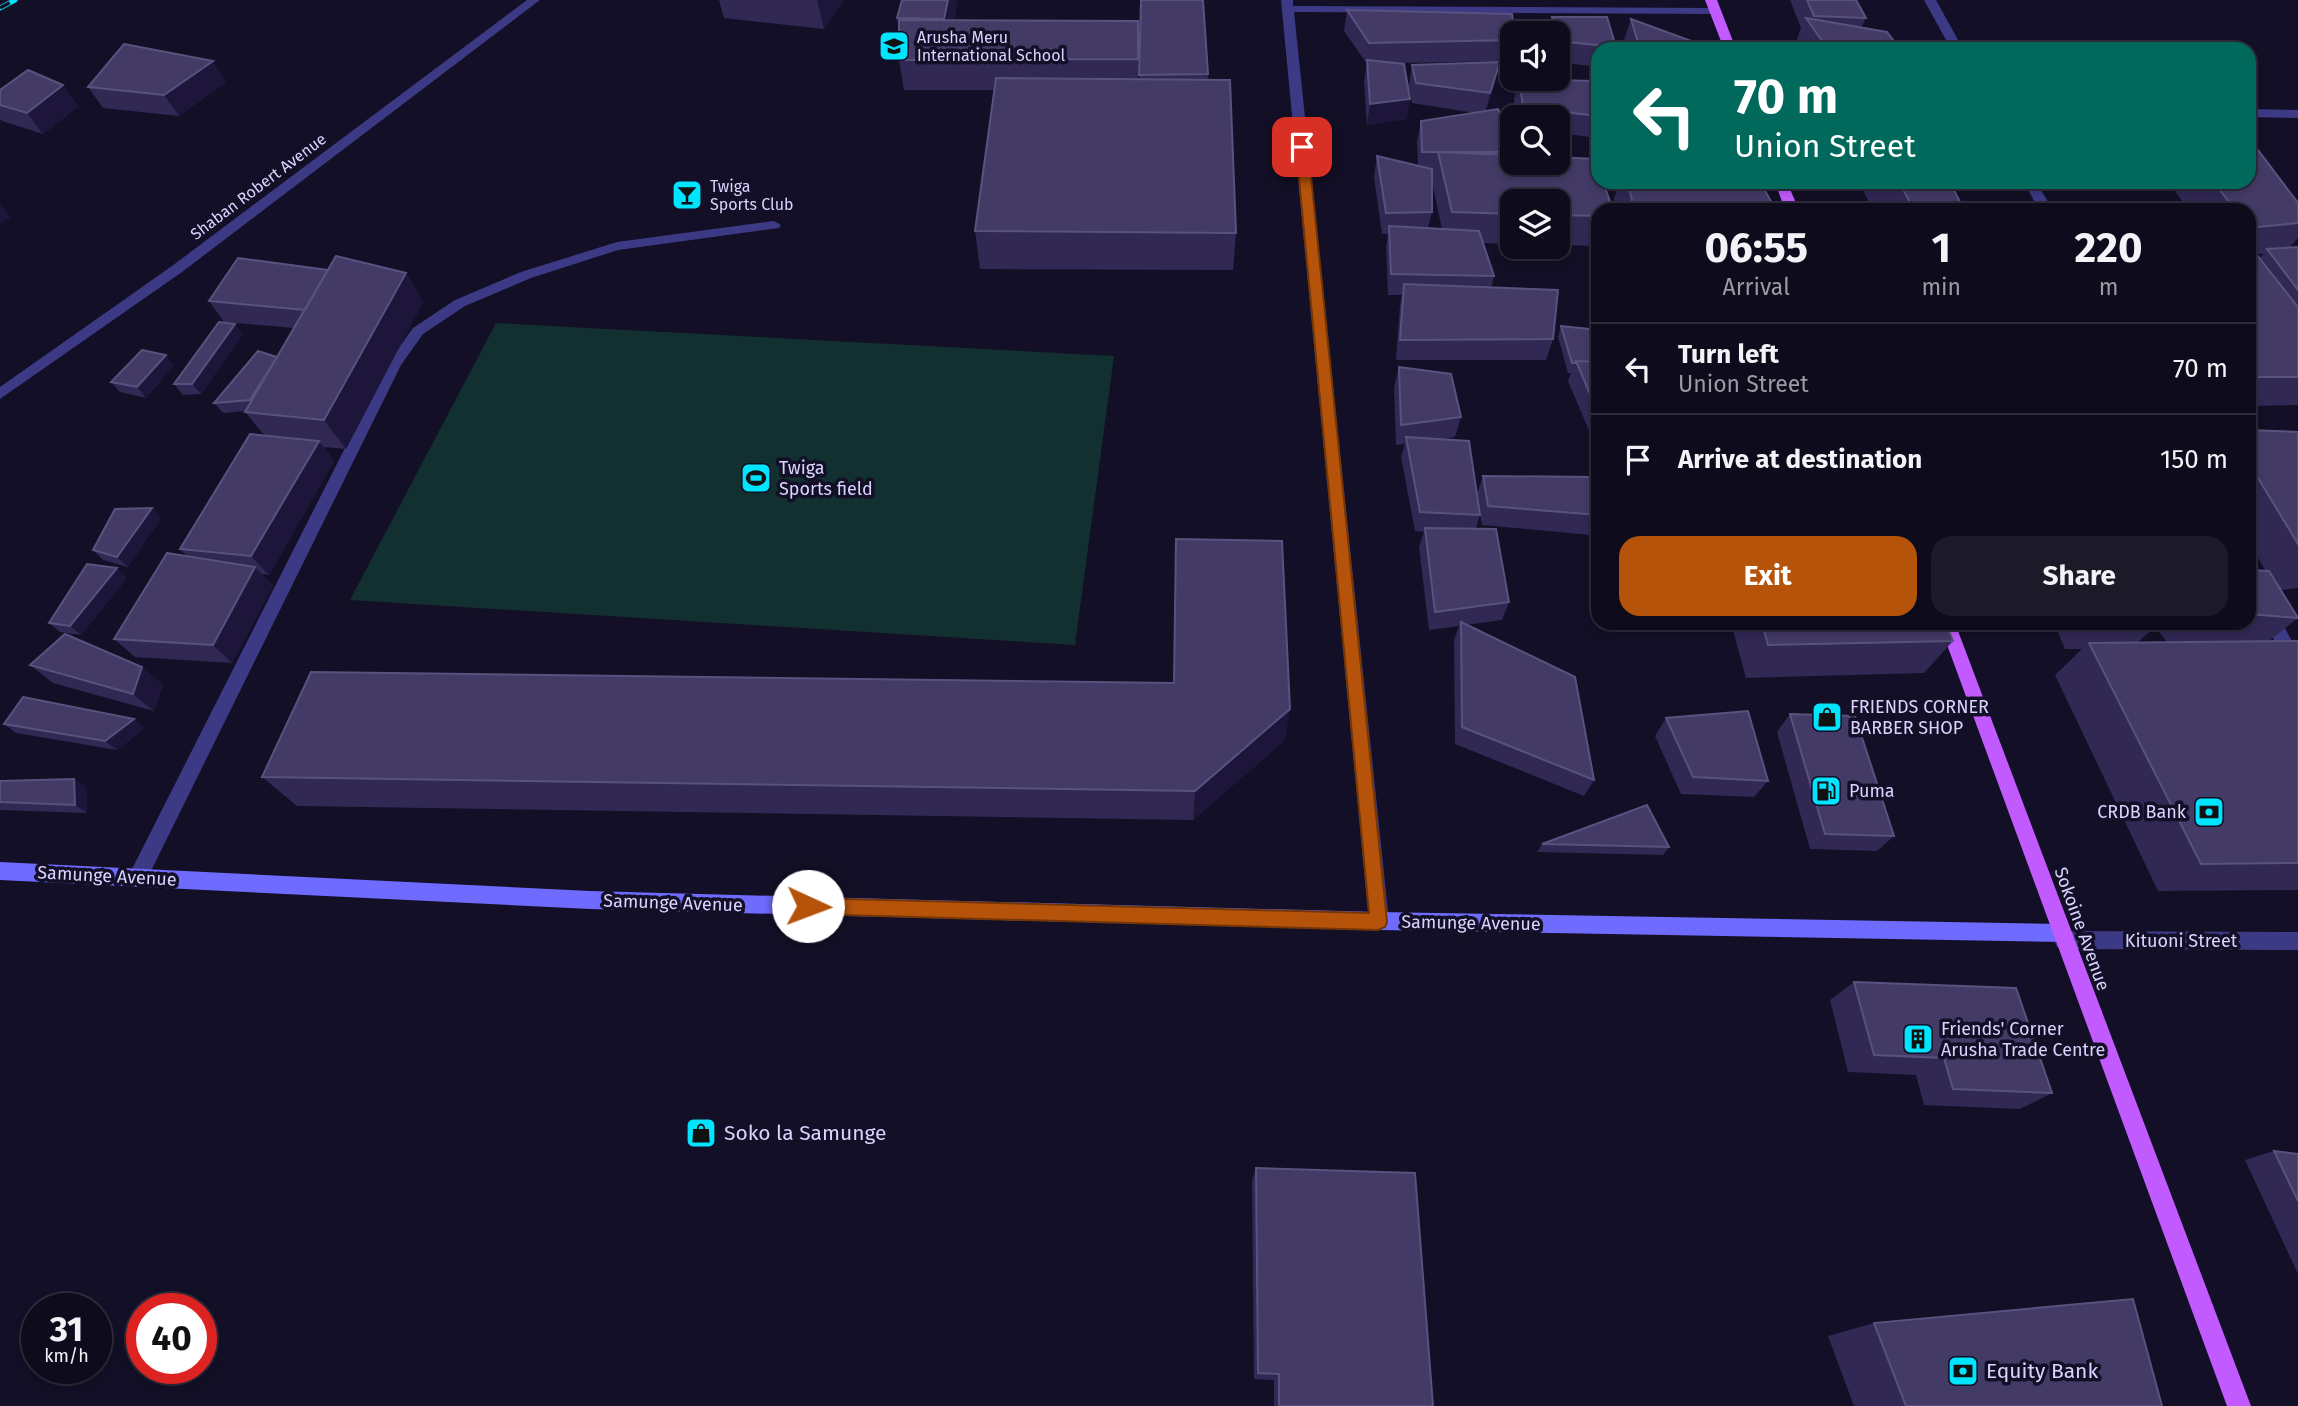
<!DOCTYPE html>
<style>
:root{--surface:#0e0b1c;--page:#1c1929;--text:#f1f3f6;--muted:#9b9ba3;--line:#2e2b3b;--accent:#b45309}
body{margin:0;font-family:"Fira Sans",sans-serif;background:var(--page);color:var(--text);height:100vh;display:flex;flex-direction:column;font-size:26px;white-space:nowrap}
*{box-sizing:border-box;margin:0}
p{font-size:23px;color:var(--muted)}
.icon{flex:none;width:38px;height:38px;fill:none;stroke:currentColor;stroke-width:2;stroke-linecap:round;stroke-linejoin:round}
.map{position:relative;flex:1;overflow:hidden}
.sheet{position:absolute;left:1591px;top:203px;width:665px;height:427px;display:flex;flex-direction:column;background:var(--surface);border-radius:21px;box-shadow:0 4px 10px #0003,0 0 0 2px var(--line)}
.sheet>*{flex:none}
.hud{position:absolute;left:1591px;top:42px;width:665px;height:147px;border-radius:21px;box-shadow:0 4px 10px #0003,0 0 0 2px var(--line);background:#00695c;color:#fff;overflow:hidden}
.controls{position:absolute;left:1500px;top:21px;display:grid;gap:14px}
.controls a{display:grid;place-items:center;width:70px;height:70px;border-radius:14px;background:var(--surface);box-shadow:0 4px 10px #0003,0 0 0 2px var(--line);font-size:35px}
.speed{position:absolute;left:21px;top:1293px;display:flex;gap:14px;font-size:35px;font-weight:700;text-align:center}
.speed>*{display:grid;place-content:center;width:91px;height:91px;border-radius:50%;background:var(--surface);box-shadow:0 4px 10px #0003,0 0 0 2px var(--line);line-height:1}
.speed small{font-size:18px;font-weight:400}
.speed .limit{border:10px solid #d22;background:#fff;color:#111}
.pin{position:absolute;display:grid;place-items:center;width:60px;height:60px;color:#fff;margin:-30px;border-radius:14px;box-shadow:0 4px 10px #0006}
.me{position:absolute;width:77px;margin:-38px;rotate:92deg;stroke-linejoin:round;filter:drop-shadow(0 0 5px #0008)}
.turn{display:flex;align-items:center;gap:24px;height:147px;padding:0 28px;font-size:32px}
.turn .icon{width:91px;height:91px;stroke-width:2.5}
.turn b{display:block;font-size:49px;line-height:60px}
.eta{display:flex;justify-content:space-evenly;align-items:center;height:119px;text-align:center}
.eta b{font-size:42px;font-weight:700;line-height:49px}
.cta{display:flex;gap:14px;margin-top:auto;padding:14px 28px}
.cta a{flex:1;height:80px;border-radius:21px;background:var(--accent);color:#fff;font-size:28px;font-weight:700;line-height:80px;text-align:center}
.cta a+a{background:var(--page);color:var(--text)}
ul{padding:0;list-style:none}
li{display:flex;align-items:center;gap:21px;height:91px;padding:0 28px;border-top:2px solid var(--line)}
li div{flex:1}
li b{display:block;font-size:26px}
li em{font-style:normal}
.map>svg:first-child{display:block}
.green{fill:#12302f}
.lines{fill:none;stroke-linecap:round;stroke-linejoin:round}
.lane{fill:#3d3a85;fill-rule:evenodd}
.street{fill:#3d3a85;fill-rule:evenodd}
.secondary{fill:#6f6bff;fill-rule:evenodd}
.primary{fill:#c25bff;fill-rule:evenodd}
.rail-casing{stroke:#00e5ff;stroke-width:5}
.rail{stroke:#130f26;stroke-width:3.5;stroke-dasharray:11;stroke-linecap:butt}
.wall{fill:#312854;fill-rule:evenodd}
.shaded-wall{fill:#1d163a}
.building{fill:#433a66;stroke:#5a527e;stroke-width:2}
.route{fill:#b45309;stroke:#753606;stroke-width:2}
.labels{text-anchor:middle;stroke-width:7;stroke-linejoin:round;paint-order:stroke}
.far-poi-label{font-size:16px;fill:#d9d4ff;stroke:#130f26;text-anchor:start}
.far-street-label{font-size:16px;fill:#d9d4ff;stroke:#130f26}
.poi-label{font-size:18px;fill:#d9d4ff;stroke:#130f26;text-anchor:start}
.street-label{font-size:18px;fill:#d9d4ff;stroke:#130f26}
.near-poi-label{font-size:21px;fill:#d9d4ff;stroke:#130f26;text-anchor:start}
</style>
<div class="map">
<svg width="2298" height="1406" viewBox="0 0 2298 1406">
<rect width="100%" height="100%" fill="#130f26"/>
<path class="green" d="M496,323L1114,356L1075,645L350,600Z"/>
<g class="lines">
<path class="lane" d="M774,221L781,225L779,228L618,250L531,278L465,306L423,334L401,365L145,883L138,886L131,883L128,877L131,871L388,363L413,328L455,300L521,272L617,242Z"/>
<path class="street" d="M527,0H540L182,272L0,399V387L172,266Z
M1281,0H1293V6L1715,8L1721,11L1715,14L1294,12L1389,921L1386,927L1379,930L1372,927L1369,921Z
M1924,0H1936L1963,49H1951Z
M2249,109L2298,110V118L2249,117Z
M2024,182H2036L2053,210H2039Z
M2249,573L2255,574L2298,652V675L2292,673L2249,594Z
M2064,931L2298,932V950L2064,949L2057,947L2054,940L2057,933Z"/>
<path class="secondary" d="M0,862L590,891L1379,912L2061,924L2068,927L2071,933L2068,939L2061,942L1379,930L590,909L0,880Z"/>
<path class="primary" d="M1705,0H1717L1736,49H1724Z
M1775,182H1787L1799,210H1785Z
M1939,623H1955L2251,1406H2227Z"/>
<g class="rail-casing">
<path id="rail" d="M0,8L15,0"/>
</g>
<use href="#rail" class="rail"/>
</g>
<path class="wall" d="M719,0H844L824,29L724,18Z
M902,0H957L954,20L1138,21V79H1139L1141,0L1208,74V80L1236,233L1233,270L980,269L975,231L994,90H904L899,60V28L897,18Z
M1790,0H1856L1866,18L1861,28L1900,49H1804L1797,39L1801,28Z
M1347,10L1512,33L1511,61L1400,63L1410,99L1406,119L1367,125L1364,81L1367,64L1344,31Z
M1552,17L1616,47V49H1598V67L1558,62V33H1547Z
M1631,19L1700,49H1627L1624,40Z
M1412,65L1495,83L1486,111L1512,141V163L1598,210V246L1558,245V201H1512V244L1483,243L1494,276L1491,288L1553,339L1546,360H1396L1400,305L1402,295H1388L1386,247L1388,234H1382L1374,177L1377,156L1418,165L1417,142L1421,121L1475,113L1412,103L1409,86ZM1432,182L1442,229L1428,228L1432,212Z
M1519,79L1598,92V138L1558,133V117H1516L1514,100Z
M226,82L179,116L103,108L88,87Z
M0,90L79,106L43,134L2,121L0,119Z
M1620,182H1760L1776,210H1617L1614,198Z
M1859,182H1950L1964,210H1873Z
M2168,182H2249L2298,203V238L2289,248L2298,247V405L2249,406V210H2189ZM2256,254H2264L2259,258Z
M327,270L406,273L423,302L346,449L324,447L334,461L269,575L262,574L273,586L232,663L135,657L114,639L188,557L180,549L264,435L245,412L246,411L223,413L214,403L277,357L294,328L224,322L209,301Z
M1561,326L1598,330V452L1568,381L1571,373H1568L1558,337Z
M243,334L201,394L183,395L174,384Z
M174,365L146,398L120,392L111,382Z
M1399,367L1461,417L1455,437L1439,439L1477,494L1483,476L1598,500V519L1591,535L1482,525L1480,514L1476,529L1509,602L1502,620L1466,625L1594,780L1584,796L1455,744L1454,640L1459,626L1429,630L1419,547L1424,532L1415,531L1401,457L1405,444L1396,445L1394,387Z
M2249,430L2298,432V588L2281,590L2298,618L2269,641H2298V890L2158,891L2055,675L2082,649H2065L2054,623H2249V570H2265L2249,542ZM2155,627L2167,642H2138Z
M161,518L128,567L103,560L93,550Z
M127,578L81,635L60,632L49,623Z
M1731,623H1946L1953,641L1924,673L1746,678Z
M30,665L142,667L163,685L154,711L53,683Z
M1790,714L1894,836L1877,851L1810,849L1777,732Z
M1666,718L1768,781L1754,797L1681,794L1655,736Z
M4,724L145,728L117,750L16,733Z
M1285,740L1193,820L297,806L262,777Z
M74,779L86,787L87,813L0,810V781Z
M1542,844L1669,847L1663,855L1537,852Z
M1854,982L2052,1093L2020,1109L1924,1105L1916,1075L1848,1072L1830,1000Z
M2274,1151L2298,1154V1274L2245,1160Z
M1256,1168L1433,1406H1274V1380L1254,1379L1252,1181Z
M1874,1323L2162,1406H1854L1828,1336Z"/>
<path class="shaded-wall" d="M817,0H844L824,29Z
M948,0H957L948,48L944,19Z
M213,61L226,82L179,116L164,95Z
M1500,62L1495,83L1485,114L1490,93Z
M63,85L79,106L43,134L27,113Z
M1410,99L1406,119L1367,125L1370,104Z
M0,204L11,217L0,224Z
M406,273L423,302L346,449L324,420Z
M235,324L243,334L201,394L192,384Z
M166,355L174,365L146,398L137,387Z
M319,441L334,461L269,575L251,556Z
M152,508L161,518L128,567L117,557Z
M255,567L273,586L232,663L213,645Z
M117,568L127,578L81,635L70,626Z
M142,667L163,685L154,711L133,694Z
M1290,709L1285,740L1193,820L1195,791Z
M134,719L145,728L117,750L105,741Z
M74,779L86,787L87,813L75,805Z"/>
<path class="building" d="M902,0H948L944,19L897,18Z
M1141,0H1203L1208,74L1139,75Z
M1807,0H1856L1866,18L1814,16Z
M1347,10L1512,14L1515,33H1512V40L1369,43Z
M1552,17H1607L1616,47L1558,41V33H1556Z
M1806,18L1887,32L1900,49H1851L1827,48Z
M1631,19L1697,43L1700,49H1640Z
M899,20L1138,21V59L899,60Z
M124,44L213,61L164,95L88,87Z
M1367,60L1404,64L1410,99L1370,104Z
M1500,62L1490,93L1416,83L1412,65Z
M28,70L63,85L27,113L0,105V90Z
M996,78L1230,80L1236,233L975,231Z
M1519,79L1594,81L1598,92V116L1523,107Z
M1498,109L1512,141V152H1422L1421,121Z
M2249,138L2298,203V223L2249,228V210H2235L2214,182H2249Z
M1438,152L1512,155V163H1558V157L1595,159L1598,165V182H1603L1613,210H1598V216L1558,215V201H1512V214L1452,212Z
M1377,156L1432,169V212L1386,213Z
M1628,182H1760L1776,210H1634Z
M1899,182H1950L1964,210H1914Z
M1389,226L1479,231L1494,276L1391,274Z
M2249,245L2298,307V377H2251L2249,373Z
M2298,247V290L2267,249Z
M336,256L406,273L324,420L245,412Z
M238,258L328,270L305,310L209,301Z
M1404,284L1558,290L1553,339L1400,340Z
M219,322L235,324L192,384H174Z
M1561,326L1598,330V362L1576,361L1575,363H1572Z
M142,350L166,355L137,387L111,382Z
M258,351L277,357L250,400L214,403Z
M1576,361L1598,362V413Z
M1399,367L1451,374L1461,417L1401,425Z
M2249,430L2298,432V544L2249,463Z
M250,434L319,441L251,556L180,549Z
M1406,437L1469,441L1480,515L1420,512Z
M1483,476L1595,477L1598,500V515L1488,506Z
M152,508L117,557L93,550L115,509Z
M1425,528L1496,529L1509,602L1435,612Z
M1176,539L1282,541L1290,709L1195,791L262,777L311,672L1174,683Z
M167,553L255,567L213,645L114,639Z
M87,564L117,568L70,626L49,623Z
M2249,570L2269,571L2298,618L2249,614Z
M1461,622L1575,677L1594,780L1462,727Z
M1762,623H1946L1953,641L1768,645Z
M65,634L142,667L133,694L30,665Z
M2298,641V863L2201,864L2089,643Z
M23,697L134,719L105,741L4,724Z
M1748,711L1768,781L1693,777L1666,718Z
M1790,714L1855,716L1894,836L1825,834Z
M74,779L75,805L0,802V781Z
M1647,805L1669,847L1542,844Z
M1854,982L2016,988L2052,1093L1953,1089L1944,1058L1874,1055Z
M2274,1151L2298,1154V1201Z
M1256,1168L1415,1173L1433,1406H1279V1374L1258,1373Z
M2133,1299L2162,1406H1906L1874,1323Z"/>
<path class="route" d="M1302,143L1308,147L1387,922L1385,927L1378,930L808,914L802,912L799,906L802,900L808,898L1369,913L1296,147Z"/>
<defs>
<g id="school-square" transform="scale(1.575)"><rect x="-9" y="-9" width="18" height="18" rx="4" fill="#00e5ff" stroke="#130f26"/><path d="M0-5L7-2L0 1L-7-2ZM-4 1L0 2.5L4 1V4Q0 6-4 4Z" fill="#111"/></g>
<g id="bar-square" transform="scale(1.575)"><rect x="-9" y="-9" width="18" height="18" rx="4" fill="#00e5ff" stroke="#130f26"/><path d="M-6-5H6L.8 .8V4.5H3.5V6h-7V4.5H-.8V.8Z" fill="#111"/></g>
<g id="stadium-square" transform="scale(1.575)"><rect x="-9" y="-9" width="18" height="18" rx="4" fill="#00e5ff" stroke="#130f26"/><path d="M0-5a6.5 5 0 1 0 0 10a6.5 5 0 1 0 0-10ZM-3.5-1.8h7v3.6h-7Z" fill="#111"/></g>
<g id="shop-square" transform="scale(1.575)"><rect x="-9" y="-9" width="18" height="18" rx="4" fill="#00e5ff" stroke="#130f26"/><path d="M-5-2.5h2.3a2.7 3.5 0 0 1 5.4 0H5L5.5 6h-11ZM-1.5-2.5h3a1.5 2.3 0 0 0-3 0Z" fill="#111"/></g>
<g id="fuel-square" transform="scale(1.575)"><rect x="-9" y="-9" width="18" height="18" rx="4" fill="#00e5ff" stroke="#130f26"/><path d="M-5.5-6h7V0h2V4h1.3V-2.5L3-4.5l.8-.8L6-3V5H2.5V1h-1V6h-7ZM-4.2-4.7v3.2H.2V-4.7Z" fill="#111"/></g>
<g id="bank-square" transform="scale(1.575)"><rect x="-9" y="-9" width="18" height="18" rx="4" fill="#00e5ff" stroke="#130f26"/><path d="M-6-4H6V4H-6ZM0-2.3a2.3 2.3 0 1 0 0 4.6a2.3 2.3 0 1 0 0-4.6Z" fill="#111"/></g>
<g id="building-square" transform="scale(1.575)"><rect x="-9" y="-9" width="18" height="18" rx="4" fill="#00e5ff" stroke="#130f26"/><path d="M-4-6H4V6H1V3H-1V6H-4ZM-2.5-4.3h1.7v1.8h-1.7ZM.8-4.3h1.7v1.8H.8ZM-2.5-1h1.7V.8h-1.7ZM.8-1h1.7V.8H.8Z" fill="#111"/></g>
</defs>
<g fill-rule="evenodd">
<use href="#school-square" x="894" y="46"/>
<use href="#bar-square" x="687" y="195"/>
<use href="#stadium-square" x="756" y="478"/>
<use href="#shop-square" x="1827" y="717"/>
<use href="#fuel-square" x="1826" y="791"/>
<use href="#bank-square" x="2209" y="812"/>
<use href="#building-square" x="1918" y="1039"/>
<use href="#shop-square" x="701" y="1133"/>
<use href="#bank-square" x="1963" y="1371"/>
</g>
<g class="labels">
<g class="far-poi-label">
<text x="917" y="43">Arusha Meru<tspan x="917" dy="18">International School</tspan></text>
<text x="710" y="192">Twiga<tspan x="710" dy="18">Sports Club</tspan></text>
</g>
<g class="far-street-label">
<text transform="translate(258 186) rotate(-37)" y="6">Shaban Robert Avenue</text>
</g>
<g class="poi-label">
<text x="779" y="474">Twiga<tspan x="779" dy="21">Sports field</tspan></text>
<text x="1850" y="713">FRIENDS CORNER<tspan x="1850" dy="21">BARBER SHOP</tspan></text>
<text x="1849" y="797">Puma</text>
<text x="2186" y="818" text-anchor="end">CRDB Bank</text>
<text x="1941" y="1035">Friends' Corner<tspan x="1941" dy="21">Arusha Trade Centre</tspan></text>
</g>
<g class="street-label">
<text transform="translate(107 876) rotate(3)" y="6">Samunge Avenue</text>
<text transform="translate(673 903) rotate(2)" y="6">Samunge Avenue</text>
<text transform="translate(1471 923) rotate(1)" y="6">Samunge Avenue</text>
<text transform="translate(2082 929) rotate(70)" y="6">Sokoine Avenue</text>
<text x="2181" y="947">Kituoni Street</text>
</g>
<g class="near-poi-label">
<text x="724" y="1140">Soko la Samunge</text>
<text x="1986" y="1378">Equity Bank</text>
</g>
</g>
</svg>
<div class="controls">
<a><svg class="icon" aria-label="sound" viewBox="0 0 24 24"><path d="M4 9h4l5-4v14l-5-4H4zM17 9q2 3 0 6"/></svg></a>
<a><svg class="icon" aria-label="search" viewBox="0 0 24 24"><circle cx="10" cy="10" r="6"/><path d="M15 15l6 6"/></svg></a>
<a><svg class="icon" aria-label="layers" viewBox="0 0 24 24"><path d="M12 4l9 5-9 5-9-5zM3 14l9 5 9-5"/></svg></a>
</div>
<div class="speed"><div>31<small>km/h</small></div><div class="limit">40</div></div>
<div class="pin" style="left:1302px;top:147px;background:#d93025"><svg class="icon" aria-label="arrive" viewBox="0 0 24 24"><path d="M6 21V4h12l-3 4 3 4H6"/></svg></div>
<svg class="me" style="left:808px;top:906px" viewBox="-20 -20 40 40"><circle r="19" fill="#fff"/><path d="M0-13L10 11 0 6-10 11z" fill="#b45309"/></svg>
<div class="hud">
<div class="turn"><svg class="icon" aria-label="left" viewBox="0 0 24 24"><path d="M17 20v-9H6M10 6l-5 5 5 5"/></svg><div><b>70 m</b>Union Street</div></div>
</div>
<section class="sheet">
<div class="eta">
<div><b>06:55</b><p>Arrival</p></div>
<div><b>1</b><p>min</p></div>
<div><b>220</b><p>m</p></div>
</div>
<ul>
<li><svg class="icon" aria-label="left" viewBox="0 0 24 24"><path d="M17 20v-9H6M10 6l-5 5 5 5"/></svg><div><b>Turn left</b><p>Union Street</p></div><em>70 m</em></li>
<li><svg class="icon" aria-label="arrive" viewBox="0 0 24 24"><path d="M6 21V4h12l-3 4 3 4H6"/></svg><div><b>Arrive at destination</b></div><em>150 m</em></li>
</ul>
<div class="cta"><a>Exit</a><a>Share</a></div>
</section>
</div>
